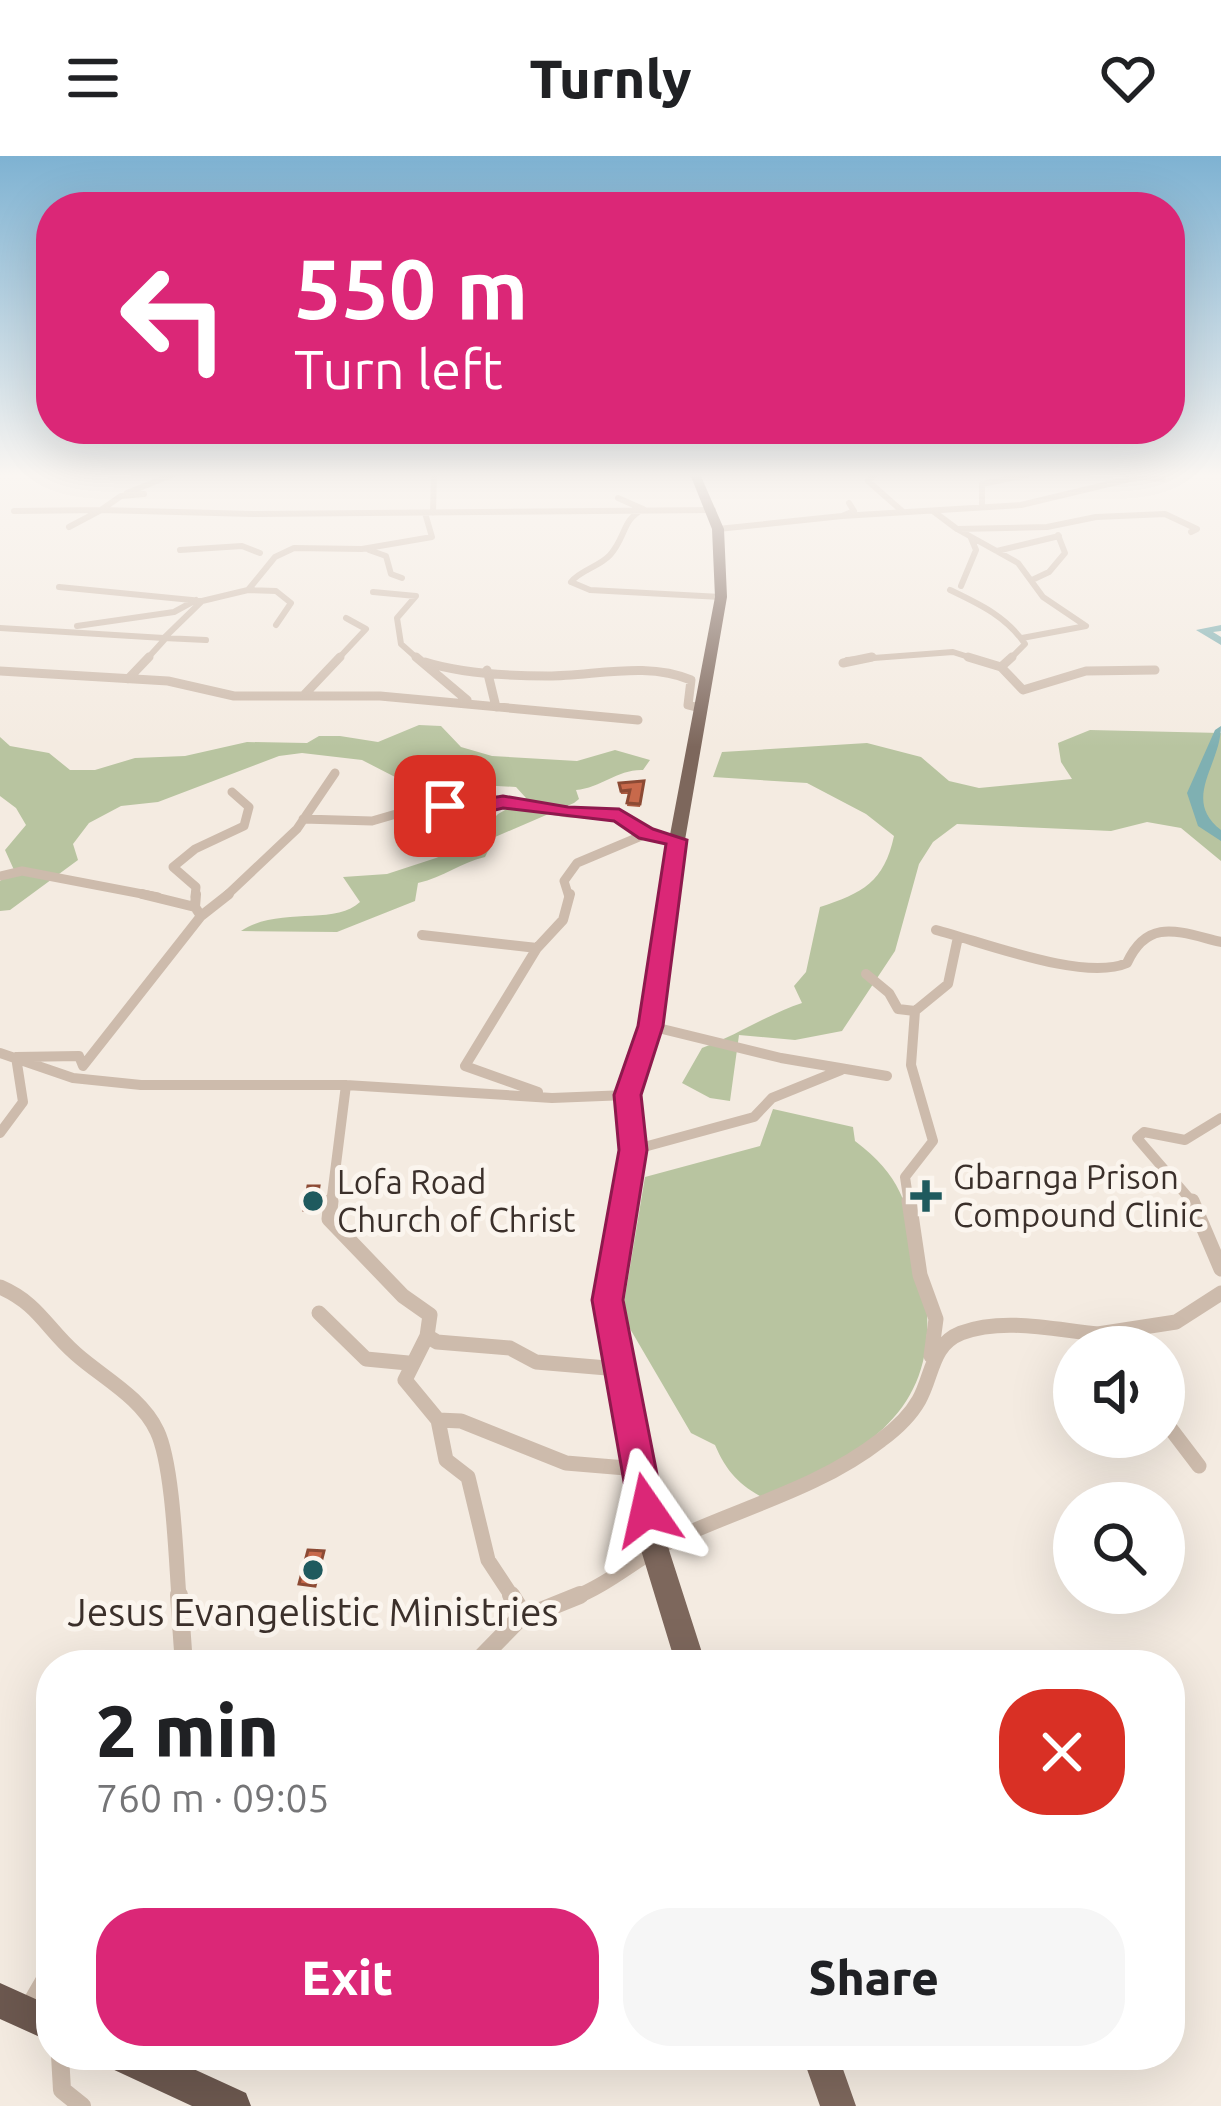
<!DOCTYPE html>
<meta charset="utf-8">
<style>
:root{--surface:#fff;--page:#f6f6f6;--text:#202124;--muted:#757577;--accent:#db2777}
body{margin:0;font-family:Ubuntu,sans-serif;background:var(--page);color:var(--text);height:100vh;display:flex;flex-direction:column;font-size:45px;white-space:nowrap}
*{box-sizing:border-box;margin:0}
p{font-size:39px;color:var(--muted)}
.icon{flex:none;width:66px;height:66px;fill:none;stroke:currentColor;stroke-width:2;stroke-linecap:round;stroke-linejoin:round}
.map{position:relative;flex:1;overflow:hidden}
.details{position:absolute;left:36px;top:1494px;width:1149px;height:420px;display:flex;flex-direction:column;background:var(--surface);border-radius:48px;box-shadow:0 12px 48px #0002}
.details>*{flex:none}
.hud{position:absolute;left:36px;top:36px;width:1149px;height:252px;border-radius:48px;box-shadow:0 12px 48px #0002;background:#db2777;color:#fff;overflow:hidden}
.tools{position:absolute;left:1053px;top:1170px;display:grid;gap:24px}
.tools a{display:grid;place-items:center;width:132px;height:132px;border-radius:50%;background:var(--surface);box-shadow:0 12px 48px #0002;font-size:60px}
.pin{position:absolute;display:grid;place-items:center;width:102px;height:102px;color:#fff;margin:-51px;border-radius:24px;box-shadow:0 6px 18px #0006}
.me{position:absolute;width:132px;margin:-66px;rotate:349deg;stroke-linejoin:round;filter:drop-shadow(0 0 9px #0008)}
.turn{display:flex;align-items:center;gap:42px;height:252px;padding:0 60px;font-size:54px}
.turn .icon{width:156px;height:156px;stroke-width:2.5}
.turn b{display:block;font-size:84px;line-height:102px}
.round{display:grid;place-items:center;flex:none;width:126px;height:126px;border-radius:48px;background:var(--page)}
.summary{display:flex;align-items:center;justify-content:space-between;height:204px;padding:0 60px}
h1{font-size:72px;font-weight:800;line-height:90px}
.primary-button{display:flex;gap:24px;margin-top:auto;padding:24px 60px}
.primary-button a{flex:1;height:138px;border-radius:48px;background:var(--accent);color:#fff;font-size:48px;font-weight:800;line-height:138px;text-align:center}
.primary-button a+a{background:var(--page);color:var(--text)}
header{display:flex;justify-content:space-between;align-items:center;height:156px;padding:0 60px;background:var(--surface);font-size:54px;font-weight:800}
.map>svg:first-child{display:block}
.green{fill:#b8c4a0}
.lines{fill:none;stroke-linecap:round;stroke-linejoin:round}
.river{fill:#7fb0b2;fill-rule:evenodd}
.minor-far4{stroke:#cdbbac;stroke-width:6}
.minor-far3{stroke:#cdbbac;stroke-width:9}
.minor-far2{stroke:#cdbbac;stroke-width:10}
.minor-far1{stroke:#cdbbac;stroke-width:15}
.minor{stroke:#cdbbac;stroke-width:18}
.primary{fill:#7d675c;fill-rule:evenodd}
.trunk{fill:#6c584f;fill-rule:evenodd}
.wall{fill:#ac5a40}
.building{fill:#c8694b;stroke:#8c4a34;stroke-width:3}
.route{fill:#db2777;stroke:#8e194d;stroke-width:3}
.poi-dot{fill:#1f5a5e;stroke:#fbf5ee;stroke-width:4.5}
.labels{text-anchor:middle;stroke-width:10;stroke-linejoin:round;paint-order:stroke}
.poi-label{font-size:33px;fill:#3b302b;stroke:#fbf5ee;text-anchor:start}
.near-poi-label{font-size:39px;fill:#3b302b;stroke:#fbf5ee}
</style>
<header><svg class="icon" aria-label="menu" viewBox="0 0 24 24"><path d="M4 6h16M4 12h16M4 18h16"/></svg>Turnly<svg class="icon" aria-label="heart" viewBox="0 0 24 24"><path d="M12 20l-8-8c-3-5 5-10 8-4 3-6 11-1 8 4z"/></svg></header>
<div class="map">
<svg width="1221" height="1950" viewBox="0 0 1221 1950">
<rect width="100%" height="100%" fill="#f4ebe1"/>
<path class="green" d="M419,569L441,570L461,591L492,600L577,605L615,594L650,604L643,614C618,613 601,632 576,634L579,643L574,647L495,681L485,701C460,707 444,721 418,727L415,745L337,776L241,775C278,750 335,770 360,746L343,721L387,718L436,702L467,689L498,658L526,642L516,631L443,627L427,613L397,622L362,604L302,597L279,600L158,646L121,650L89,667L73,688L78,704L10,754L0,755V725L14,714L5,694L26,669L16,652L0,640V581L10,590L49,597L70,614H95L135,602L185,600L247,586L307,587L319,580H340L378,586Z
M1090,574L1221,577V705L1181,672L1147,666L1111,675L957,668L933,686L919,708L895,795L842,875L795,884L739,879L730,945L710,942L682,927L702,892C738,879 766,859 802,847L794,830L806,816L820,751C863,737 884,726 894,680L866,658L807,627L713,621L722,596L867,587L921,601L949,625L979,632L1072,623L1061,606L1058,587Z
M773,953L853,971L855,985C901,1020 907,1047 919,1101C952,1245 884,1286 768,1344C741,1331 727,1317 715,1289L691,1277L622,1159L645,1021L760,990Z"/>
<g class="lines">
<path class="river" d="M1221,469V475L1213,476L1221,481V489L1196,474Z
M1221,570C1221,609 1181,643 1221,674V685L1198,670L1187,637L1215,574Z"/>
<path class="minor-far4" d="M876,318L868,325L902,355
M127,337L174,318
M618,342L643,353C622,364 626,381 610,399C599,411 580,414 571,426L590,434L721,441
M982,351V328L1027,319
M14,355L101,354L121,340L144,338
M933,355L957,373L1047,371L1096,361L1165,358L1197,373L1191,376
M433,357L434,318
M842,360L1021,349L1138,321L1163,323
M69,371L101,354L253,358L713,354
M718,373L842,360L854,355L849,347
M957,373L1018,407L1043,441L1086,470L1022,482
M180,394L242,390L260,397
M369,394L386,400L391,418L402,422
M997,395L1059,380
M1032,424L1049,416L1065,397L1058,379
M961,430L976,394L971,382
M59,431L202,445L164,482L206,484
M950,434C979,448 1006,460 1025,488L1009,504
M373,436L416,440L397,462L401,488L419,504
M202,445L248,434
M276,469L291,447L276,435L248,434L275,401L294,392L362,393L432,381L425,357
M77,470L174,456L196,444
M0,472L164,482
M146,504L165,483
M337,504L366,473L346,462
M847,504L953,496L978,504"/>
<path class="minor-far3" d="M416,501L467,544L465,548
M968,501L1001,511
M1012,501L1001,511L1023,534L1086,515L1155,514
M425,506C463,518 509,520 548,520C594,520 647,505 691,524L688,549L700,552
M843,507L872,501
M487,514L496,551
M0,515L168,525L234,540H380L638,564
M128,523L149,501
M304,539L340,501
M303,663L372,665L434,647L471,653L503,646L568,657L619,659L646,678L677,684
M0,720L22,715L158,741
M195,741L196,731L173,711L195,693L244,670L249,651L232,636
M225,741L297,673L335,617
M569,741L564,725L577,707L646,678"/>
<path class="minor-far2" d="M195,751L196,738
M201,760L229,738
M936,774C983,786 1084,826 1127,807C1148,761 1179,776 1221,786
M422,779L537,792
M866,818L889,837L898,853L915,855L948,828L958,781
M650,870L781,902L887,920
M0,897L73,922L141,929H346L552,942L627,939
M538,936L465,910L537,792L563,764L570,738
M0,977L23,946L16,901L79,900L83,910L201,760L195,751L142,738
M633,994L754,961L772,942L841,914
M331,1048L346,929
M909,1048L905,1021L933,985L911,909L915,855
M1194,1048L1137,982L1144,976L1185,984L1221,962"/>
<path class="minor-far1" d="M331,1045L329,1063L403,1140L430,1159L427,1180L437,1186L510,1192L536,1206L619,1213
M909,1045L920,1119L936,1163L931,1200
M1192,1045L1221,1113
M0,1131C39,1148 46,1172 76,1198C103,1222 141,1241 157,1275C173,1308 176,1403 179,1442
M319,1157L366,1203L408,1207
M1098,1178L1176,1166L1221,1137
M427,1180L405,1224L438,1264L446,1304L468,1321L488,1404L513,1442
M438,1264L461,1265L566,1307L638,1313
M1164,1264L1199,1310
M573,1442C610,1428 639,1400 675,1383C744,1351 821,1331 881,1284C896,1273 910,1260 919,1244C933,1219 931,1189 961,1177C1004,1161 1055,1174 1098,1178L1108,1191"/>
<path class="minor" d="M179,1439L184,1509
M511,1439L523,1458
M474,1509L518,1464L580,1439
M26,1856L51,1813
M60,1899L62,1934L82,1950"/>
<path class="primary" d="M690,318H700L724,373L727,441L685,684L660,870L637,939L644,994L620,1145L669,1394L706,1509H676L641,1394L596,1145L622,994L617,939L640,870L669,684L715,441L712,373Z
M802,1899H838L856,1950H820Z"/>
<path class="trunk" d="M0,1827L51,1850V1886L0,1863Z
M105,1899H163L246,1937L251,1950H192L110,1912Z"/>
</g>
<path class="wall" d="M644,625L640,651L627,650L629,638H621L619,627Z"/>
<path class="building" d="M644,625L640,648L627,647L630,634L621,635L619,627Z
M308,1030H319L315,1054H304Z
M308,1394L324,1395L315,1430L299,1428Z"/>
<linearGradient id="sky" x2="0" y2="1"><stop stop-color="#7eb2d2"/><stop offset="0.54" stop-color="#faf6f2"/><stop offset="1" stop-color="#faf6f2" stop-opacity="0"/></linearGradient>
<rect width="1221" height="591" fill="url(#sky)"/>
<path class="route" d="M503,640L568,651L619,653L653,673L687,684L663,870L641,939L647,994L623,1144L664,1354L659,1366L647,1371L634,1366L629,1354L592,1144L619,994L614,939L638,870L666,688L639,682L614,665L503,652L471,660L435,650C445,643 485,644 503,640Z"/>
<g class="poi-dot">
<path d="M920 1022h12v12h12v12h-12v12h-12v-12h-12v-12h12z"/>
<circle cx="313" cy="1045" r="12"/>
<circle cx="313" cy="1414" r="12"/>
</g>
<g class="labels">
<g class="poi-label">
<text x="953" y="1033">Gbarnga Prison<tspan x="953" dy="38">Compound Clinic</tspan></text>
<text x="337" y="1038">Lofa Road<tspan x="337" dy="38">Church of Christ</tspan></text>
</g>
<g class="near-poi-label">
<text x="313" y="1470">Jesus Evangelistic Ministries</text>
</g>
</g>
</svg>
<div class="tools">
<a><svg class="icon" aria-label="sound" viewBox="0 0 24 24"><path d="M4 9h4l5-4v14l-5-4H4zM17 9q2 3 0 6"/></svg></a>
<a><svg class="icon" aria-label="search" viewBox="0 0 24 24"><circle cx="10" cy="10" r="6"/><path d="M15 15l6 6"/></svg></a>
</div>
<div class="pin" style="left:445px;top:650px;background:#d93025"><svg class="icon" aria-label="arrive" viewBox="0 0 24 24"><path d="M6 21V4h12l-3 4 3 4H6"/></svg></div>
<svg class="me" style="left:647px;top:1354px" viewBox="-20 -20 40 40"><path d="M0-17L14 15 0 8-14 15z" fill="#db2777" stroke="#fff" stroke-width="4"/></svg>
<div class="hud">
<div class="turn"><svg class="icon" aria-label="left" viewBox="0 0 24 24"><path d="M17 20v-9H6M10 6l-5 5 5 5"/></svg><div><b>550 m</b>Turn left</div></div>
</div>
<section class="details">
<div class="summary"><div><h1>2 min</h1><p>760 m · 09:05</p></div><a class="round" style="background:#d93025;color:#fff"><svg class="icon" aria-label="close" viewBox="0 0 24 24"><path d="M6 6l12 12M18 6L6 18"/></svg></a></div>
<div class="primary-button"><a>Exit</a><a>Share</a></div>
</section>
</div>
